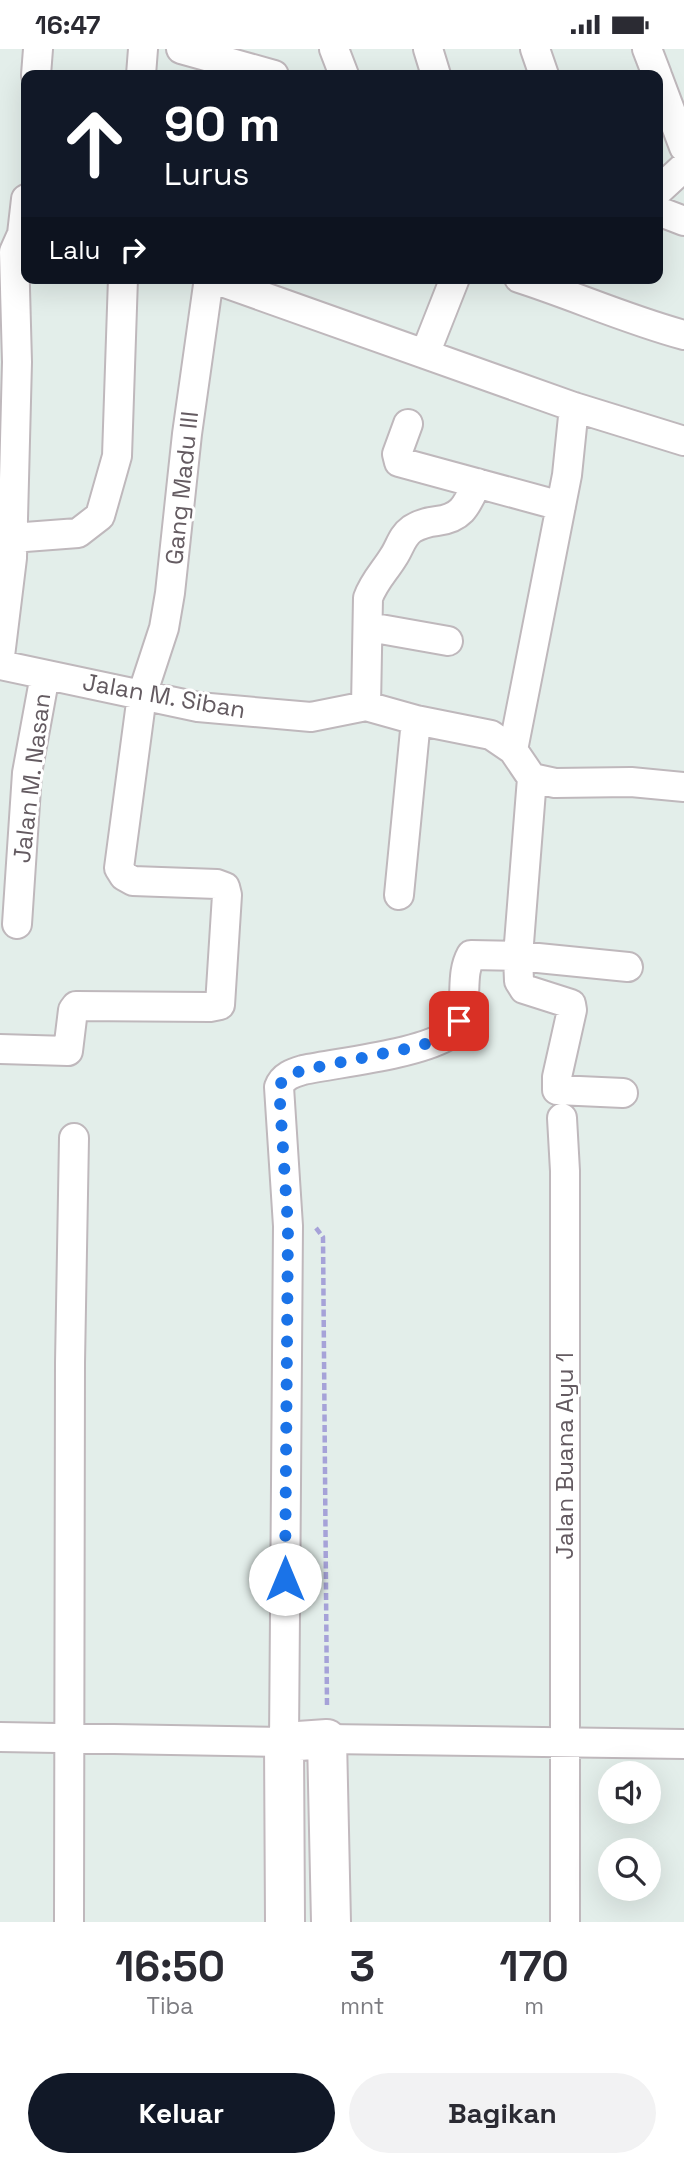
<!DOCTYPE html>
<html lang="id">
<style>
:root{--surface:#fff;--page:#f2f2f3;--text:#2b2b33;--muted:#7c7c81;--accent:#111827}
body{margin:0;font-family:"Space Grotesk",sans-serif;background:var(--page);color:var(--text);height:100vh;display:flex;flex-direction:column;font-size:26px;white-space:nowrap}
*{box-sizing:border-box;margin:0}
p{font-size:23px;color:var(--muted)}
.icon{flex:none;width:38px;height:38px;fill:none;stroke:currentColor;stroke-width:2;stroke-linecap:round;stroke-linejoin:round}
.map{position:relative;height:1873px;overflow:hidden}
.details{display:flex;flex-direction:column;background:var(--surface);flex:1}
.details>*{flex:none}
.guide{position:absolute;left:21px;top:21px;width:642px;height:214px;border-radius:14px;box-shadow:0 7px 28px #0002;background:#111827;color:#fff;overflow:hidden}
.tools{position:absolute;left:598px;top:1712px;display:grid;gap:14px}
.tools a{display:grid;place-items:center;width:63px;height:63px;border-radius:50%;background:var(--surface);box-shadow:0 7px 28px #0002;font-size:35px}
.pin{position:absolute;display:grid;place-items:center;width:60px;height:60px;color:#fff;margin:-30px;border-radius:14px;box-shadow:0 4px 10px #0006}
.me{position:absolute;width:77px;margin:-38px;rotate:0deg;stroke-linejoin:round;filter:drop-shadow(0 0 5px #0008)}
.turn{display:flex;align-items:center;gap:24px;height:147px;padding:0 28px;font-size:32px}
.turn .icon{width:91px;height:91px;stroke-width:2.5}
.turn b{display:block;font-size:49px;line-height:60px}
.then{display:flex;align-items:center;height:66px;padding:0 28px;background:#0003;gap:14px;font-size:26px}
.eta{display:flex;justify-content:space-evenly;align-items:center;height:119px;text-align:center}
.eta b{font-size:42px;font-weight:700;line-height:49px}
.action{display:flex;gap:14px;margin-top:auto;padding:14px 28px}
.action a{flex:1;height:80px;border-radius:42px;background:var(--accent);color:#fff;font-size:28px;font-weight:700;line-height:80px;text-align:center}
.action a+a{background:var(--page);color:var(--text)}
.status{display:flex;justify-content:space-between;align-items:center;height:49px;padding:0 35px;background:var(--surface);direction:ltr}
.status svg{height:19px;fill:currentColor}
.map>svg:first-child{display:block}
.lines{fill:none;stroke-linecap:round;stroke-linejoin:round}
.street-casing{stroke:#bfb8bc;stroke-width:32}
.secondary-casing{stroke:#c2b9be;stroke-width:42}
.path{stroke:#a6a2d8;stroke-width:4.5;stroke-dasharray:7 3.5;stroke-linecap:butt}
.street{stroke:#fff;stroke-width:28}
.secondary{stroke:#fff;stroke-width:38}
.route{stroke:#1a73e8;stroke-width:12;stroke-dasharray:0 21.6}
.labels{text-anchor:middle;stroke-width:6;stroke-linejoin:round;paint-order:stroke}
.street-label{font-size:24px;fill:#645b61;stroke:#fff}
</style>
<div class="status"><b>16:47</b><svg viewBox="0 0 49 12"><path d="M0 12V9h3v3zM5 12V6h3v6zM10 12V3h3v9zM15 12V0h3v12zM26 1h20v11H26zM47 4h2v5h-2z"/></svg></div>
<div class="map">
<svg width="684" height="1873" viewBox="0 0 684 1873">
<rect width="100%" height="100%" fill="#e3eeea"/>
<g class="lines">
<g class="street-casing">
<path id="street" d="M181,0L274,26
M334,0L344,26
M428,0L436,26
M535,0L544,26
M647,0L657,26
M36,26L38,0
M141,26L143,0
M658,29L684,98
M658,142L684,118
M658,162L684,172
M211,229L574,358L684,392
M519,229C575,247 628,271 684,286
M425,305L455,229
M408,375L397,405L399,413L561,457
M12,489L78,484L100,467L117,407L123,229
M369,578L448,592
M0,607L12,509L17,313L14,203L22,185L26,150
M0,616L198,658L311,668L366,657L416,671L491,686L513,701L532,729L555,734L631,733L684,738
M366,657L368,549C374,532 385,522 394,507C400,498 402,487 412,480C420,475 428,473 437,472C463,469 467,455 477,434
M513,701L567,426L574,358
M532,729L518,907L519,932L524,940L571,955L572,961L557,1028V1041L623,1044
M399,846L416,671
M17,875L27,724L45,626
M0,1000L68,1002L73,961L76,957L210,958L220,956L227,846L225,838L217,835L133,832L124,827L119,819L142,646L164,579L170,544L187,385L209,229
M562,1069L565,1122V1873
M0,1688L284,1693L288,1177L279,1038C283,1027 293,1024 303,1021C342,1013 413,1006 447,987C452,984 458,976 460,970C468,949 460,926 471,906L518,907L628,918
M327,1690L684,1695
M69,1873L70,1314L74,1089"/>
</g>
<g class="secondary-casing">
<path id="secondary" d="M285,1873L284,1693L327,1690L331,1873"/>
</g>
<path class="path" d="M316,1179L323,1188L327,1657"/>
<use href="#street" class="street"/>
<use href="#secondary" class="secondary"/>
</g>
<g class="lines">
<path class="route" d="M285,1530L288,1177L279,1038L284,1029L303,1021L420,997L449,986L459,972"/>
</g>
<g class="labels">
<g class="street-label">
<text transform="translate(182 439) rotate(-84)" y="8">Gang Madu III</text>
<text transform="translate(164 647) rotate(10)" y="8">Jalan M. Siban</text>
<text transform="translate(32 729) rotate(-83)" y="8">Jalan M. Nasan</text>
<text transform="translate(565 1407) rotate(-90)" y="8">Jalan Buana Ayu 1</text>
</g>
</g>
</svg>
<div class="tools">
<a><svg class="icon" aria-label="sound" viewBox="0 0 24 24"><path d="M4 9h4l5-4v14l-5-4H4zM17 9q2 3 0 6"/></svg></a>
<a><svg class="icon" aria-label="search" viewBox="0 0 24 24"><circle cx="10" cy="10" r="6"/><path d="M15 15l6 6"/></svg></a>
</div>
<div class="pin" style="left:459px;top:972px;background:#d93025"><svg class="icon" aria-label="arrive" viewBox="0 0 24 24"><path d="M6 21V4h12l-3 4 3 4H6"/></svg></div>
<svg class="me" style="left:285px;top:1530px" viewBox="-20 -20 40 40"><circle r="19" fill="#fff"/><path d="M0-13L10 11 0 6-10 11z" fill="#1a73e8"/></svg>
<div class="guide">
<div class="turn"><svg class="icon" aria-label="ahead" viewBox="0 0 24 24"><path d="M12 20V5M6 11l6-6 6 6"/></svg><div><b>90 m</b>Lurus</div></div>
<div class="then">Lalu<svg class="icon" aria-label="right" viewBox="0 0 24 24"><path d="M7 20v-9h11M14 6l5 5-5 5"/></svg></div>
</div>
</div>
<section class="details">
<div class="eta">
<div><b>16:50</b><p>Tiba</p></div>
<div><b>3</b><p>mnt</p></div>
<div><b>170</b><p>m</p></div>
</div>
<div class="action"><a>Keluar</a><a>Bagikan</a></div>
</section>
